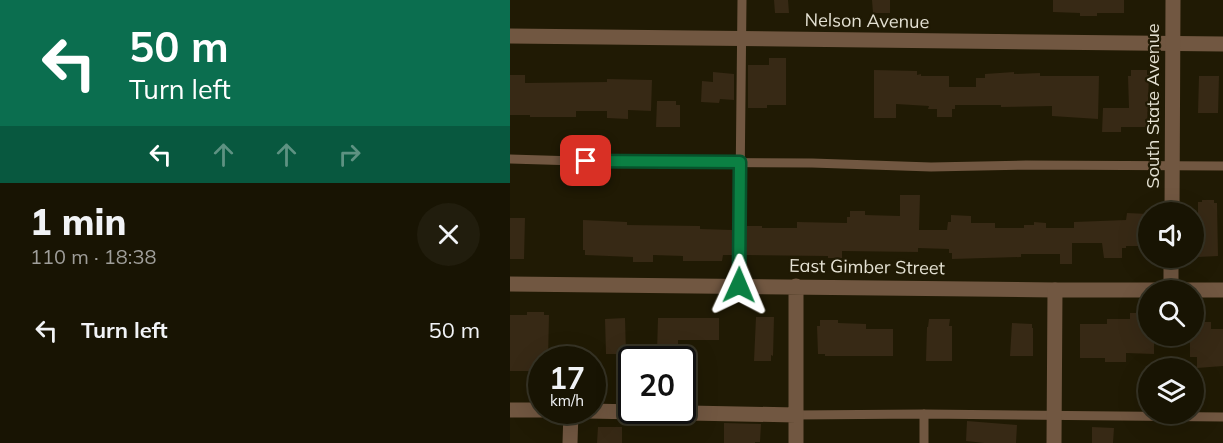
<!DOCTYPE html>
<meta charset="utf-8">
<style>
:root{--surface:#181403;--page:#211d0d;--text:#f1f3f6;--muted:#9f9e9a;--line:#363325}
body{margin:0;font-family:Mulish,sans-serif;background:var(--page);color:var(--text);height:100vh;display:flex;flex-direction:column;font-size:22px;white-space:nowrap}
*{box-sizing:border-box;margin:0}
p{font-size:20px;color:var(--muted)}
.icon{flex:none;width:33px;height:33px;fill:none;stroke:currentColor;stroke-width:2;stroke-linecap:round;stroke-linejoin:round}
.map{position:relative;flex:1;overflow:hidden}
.drawer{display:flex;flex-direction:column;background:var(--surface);width:510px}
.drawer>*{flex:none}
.banner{background:#0b6e4f;color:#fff;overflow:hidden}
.fabs{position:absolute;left:628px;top:202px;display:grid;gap:12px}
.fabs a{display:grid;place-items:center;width:66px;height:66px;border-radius:50%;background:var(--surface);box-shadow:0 6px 24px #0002,0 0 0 2px var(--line);font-size:30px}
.speed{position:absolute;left:18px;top:346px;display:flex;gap:12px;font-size:30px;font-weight:700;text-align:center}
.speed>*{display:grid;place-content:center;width:78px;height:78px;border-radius:50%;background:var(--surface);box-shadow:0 6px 24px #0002,0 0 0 2px var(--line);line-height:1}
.speed small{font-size:15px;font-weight:400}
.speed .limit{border:3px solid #111;border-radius:9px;background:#fff;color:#111}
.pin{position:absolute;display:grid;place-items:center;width:51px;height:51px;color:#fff;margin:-26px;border-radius:12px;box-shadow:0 3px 9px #0006}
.me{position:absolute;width:66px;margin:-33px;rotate:1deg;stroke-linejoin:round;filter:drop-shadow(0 0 4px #0008)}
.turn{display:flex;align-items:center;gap:21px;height:126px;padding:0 30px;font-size:27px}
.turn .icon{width:78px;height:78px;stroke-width:2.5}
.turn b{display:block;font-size:42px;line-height:51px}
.lanes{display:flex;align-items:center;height:57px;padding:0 30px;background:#0003;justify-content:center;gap:30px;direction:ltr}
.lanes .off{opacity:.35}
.round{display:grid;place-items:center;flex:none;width:63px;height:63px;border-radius:32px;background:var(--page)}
.overview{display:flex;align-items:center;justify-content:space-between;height:102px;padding:0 30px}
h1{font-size:36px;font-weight:800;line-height:45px}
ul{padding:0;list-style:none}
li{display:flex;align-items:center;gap:18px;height:90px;padding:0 30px}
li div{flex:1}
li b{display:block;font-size:22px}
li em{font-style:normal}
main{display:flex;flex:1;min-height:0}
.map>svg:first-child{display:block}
.building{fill:#372915}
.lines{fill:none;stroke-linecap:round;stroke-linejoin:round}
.service{stroke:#715741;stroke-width:9}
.minor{stroke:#715741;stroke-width:15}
.tertiary{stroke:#715741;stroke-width:15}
.route-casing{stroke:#07532c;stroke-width:15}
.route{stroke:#0b8043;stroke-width:10}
.labels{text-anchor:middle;stroke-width:4.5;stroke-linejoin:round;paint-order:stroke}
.street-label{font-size:18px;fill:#e4e1d3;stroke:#201a04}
</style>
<main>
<section class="drawer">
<div class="banner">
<div class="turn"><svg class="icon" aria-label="left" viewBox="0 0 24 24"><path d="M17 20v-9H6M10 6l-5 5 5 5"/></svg><div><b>50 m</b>Turn left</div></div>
<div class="lanes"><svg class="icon" aria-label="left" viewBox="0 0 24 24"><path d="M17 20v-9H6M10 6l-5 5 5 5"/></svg><svg class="icon off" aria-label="ahead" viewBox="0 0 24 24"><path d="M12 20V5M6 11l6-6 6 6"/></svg><svg class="icon off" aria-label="ahead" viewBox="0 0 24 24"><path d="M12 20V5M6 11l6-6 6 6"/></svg><svg class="icon off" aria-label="right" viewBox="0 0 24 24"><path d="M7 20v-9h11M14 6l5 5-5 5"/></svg></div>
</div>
<div class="overview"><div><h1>1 min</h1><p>110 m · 18:38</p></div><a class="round"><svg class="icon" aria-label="close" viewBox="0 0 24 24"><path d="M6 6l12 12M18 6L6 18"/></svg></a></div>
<ul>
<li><svg class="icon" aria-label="left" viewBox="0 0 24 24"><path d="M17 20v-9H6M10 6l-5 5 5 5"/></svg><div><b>Turn left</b></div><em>50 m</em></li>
</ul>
</section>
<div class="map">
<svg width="713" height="443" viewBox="0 0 713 443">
<rect width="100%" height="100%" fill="#201a04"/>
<path class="building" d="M264,0H278L279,13H265Z
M362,0H380V13H363Z
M543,0H614V13H587V16H570V13L543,12Z
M259,58H276V105H257V108H238V65H259Z
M364,70L407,71V75L411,74V76H439V87H466V78H475V74L504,72V74L530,73V76H589L588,119L542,116V106L491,107V105H445V109H442V117H427V109H418L419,106L386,104V118H364Z
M621,70H637V75H639L637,127H611V132H592L593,108H619L618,76H621Z
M203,72L224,74V100L210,99L209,103L191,102L192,81L203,82Z
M0,75H15V83L97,82V79L142,80L141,111L118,110V119L97,118V111H66V117H20V115H0Z
M689,76H709L708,113H688Z
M147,101H166V105H170V127H146Z
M390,195H410L409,230H437L438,222H441V215L461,216V223H485V228H514V225H524V222L536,223V228H564V222L616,220L617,213L638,214V246H616V248H612V258H594L592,243H562V264H550V254H511V257L442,259V253H439V249L408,248V252L332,251V258H318V256L236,255V226H252V228H287V222L337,223V217H340V211H355V215L390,216Z
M692,200H704V203H707L708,256L688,257V202H692Z
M0,218H15L14,259H0Z
M73,220L117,222V225L190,226V229L223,230V255H213L212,261H173V256L143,255V262H123V257L75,255V250H73Z
M17,312H34V315H39L38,360H32V363H29V371H0V315H17Z
M620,313H639V336H644V354L616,353V362H595V358H570V324H597V319H620Z
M246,317H264L263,356L261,355V361H244Z
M115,318L116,354H96L95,319Z
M148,318H209V340H168V353L147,352Z
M419,319H440L439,326H442V361H416L417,327H418Z
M310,320H328V323L356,324V329H383V356H315V354H308L307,326H310Z
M684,322H701V329H713V366L687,368V357H680V336H684Z
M502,323L522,324V328H523V356H500Z
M457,421L507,425L506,443H474L456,441Z
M214,423L251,424L250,442H245V443H214Z
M88,427H112V443H87Z
M582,427L604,428L603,443H582Z"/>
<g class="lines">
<path class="service" d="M0,159L100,162L302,163L421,167L516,165L713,166
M229,285L232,0
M414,414V443
M286,415L414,414L713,417"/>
<path class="minor" d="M0,36L713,44
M0,284L545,290
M286,286V443
M661,290H713
M0,410H32
M78,411L286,415
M60,443L61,411"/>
<path class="tertiary" d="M662,213L663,0
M544,443L545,290H661V258"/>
</g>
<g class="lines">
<g class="route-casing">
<path id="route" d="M76,161L230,162L229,285"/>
</g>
<use href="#route" class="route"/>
</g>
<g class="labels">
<g class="street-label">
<text transform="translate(357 21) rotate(1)" y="6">Nelson Avenue</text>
<text transform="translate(643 106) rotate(-90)" y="6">South State Avenue</text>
<text transform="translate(357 267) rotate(1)" y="6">East Gimber Street</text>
</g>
</g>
</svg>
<div class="fabs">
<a><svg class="icon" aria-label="sound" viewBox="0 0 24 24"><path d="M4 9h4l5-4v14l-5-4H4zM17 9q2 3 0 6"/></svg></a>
<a><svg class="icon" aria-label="search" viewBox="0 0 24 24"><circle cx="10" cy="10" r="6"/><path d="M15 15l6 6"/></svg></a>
<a><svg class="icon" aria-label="layers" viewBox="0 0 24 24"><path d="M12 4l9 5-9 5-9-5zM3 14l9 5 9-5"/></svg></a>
</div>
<div class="speed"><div>17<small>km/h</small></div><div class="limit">20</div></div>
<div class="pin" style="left:76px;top:161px;background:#d93025"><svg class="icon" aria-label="arrive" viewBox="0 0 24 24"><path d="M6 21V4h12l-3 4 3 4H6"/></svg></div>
<svg class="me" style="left:229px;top:285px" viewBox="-20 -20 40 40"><path d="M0-17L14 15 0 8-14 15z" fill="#0b8043" stroke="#fff" stroke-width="4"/></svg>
</div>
</main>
